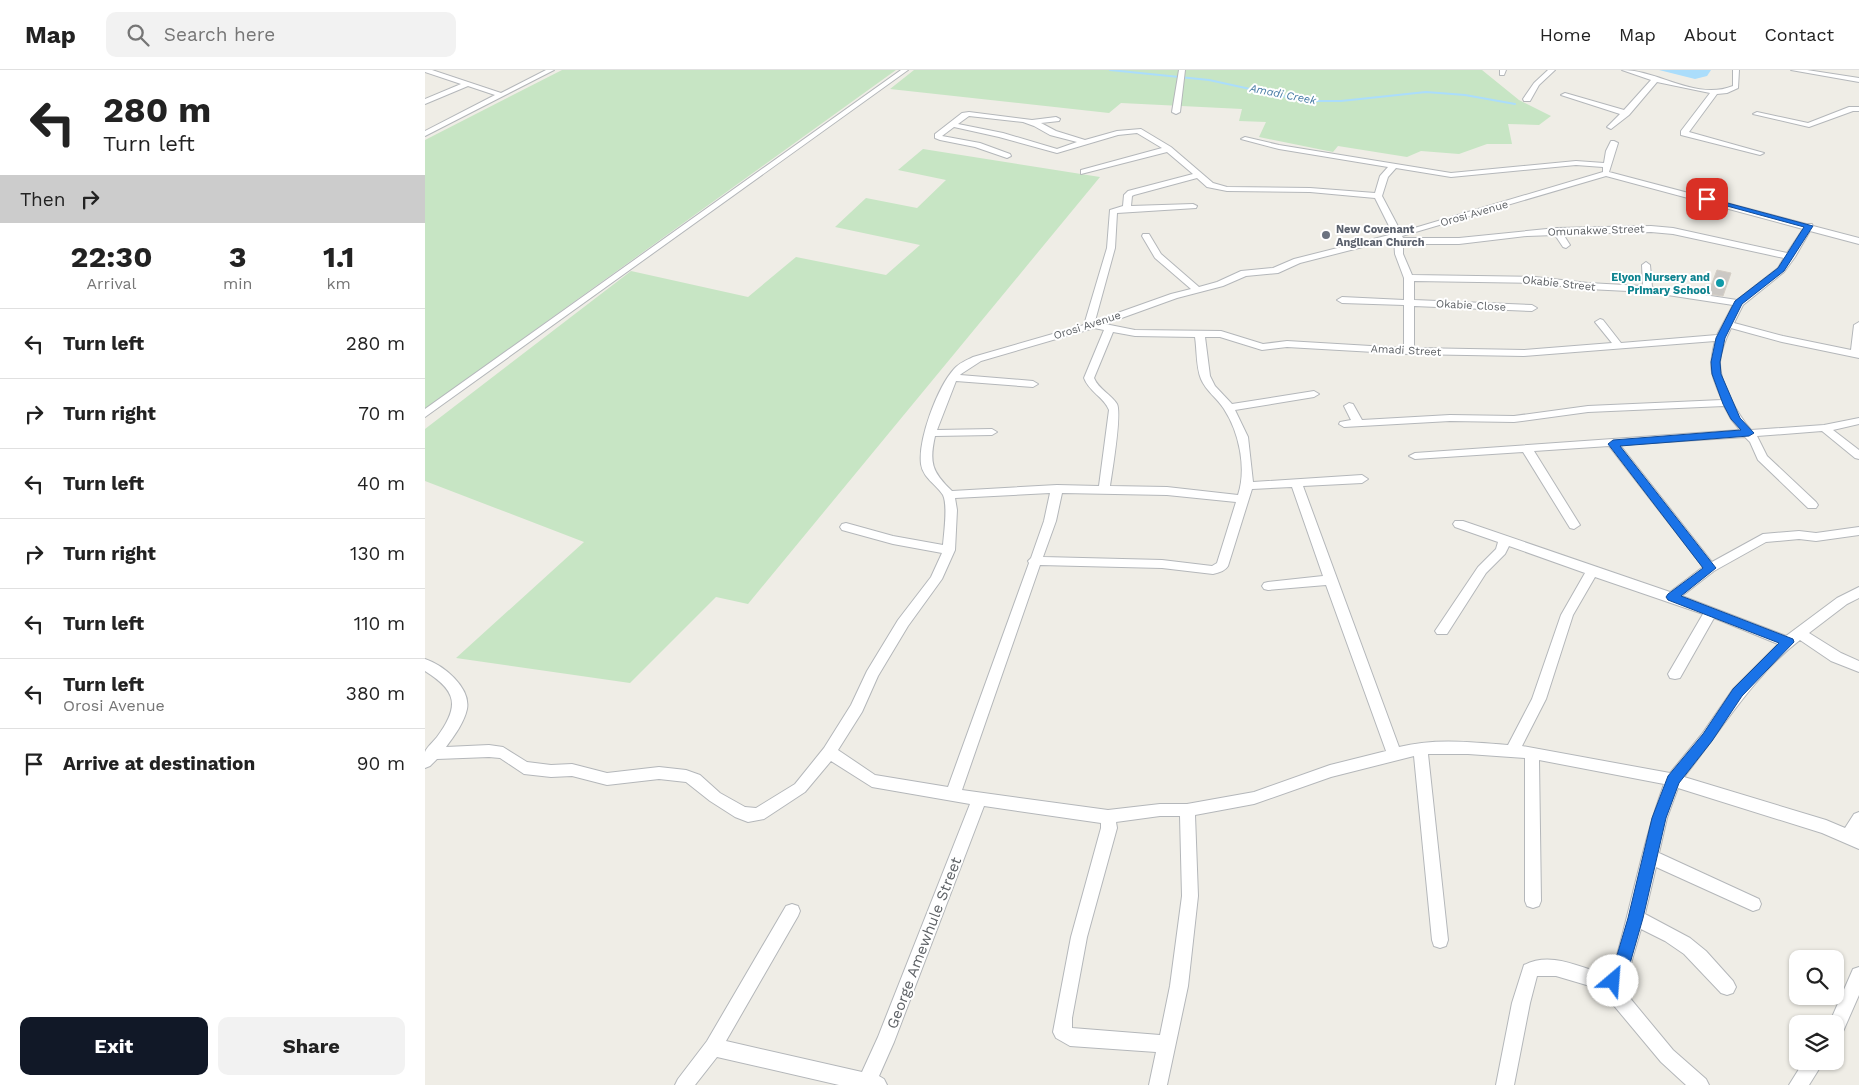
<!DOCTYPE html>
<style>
:root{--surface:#fff;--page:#f2f2f2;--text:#222;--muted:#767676;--line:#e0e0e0;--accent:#111827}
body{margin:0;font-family:"Work Sans",sans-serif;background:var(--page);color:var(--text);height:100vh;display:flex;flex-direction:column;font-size:19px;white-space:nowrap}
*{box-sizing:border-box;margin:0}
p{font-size:16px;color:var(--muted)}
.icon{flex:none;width:28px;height:28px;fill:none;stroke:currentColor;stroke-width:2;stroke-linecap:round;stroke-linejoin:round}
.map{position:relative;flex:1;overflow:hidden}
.side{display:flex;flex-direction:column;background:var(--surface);width:425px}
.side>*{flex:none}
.guide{background:#fff;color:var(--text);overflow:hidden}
.controls{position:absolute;left:1364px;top:880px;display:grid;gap:10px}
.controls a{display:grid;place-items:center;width:55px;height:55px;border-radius:10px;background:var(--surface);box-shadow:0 1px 4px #0004;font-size:25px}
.pin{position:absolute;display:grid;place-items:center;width:42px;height:42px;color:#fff;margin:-21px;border-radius:10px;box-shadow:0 2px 8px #0006}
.me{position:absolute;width:55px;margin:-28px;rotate:27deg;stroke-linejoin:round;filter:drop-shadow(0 0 4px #0008)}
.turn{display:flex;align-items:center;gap:18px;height:105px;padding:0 20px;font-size:22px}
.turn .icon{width:65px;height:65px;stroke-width:2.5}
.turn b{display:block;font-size:35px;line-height:42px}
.then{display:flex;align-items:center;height:48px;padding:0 20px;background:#0003;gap:10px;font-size:19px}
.eta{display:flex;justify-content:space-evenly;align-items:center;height:85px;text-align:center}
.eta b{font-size:30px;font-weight:700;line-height:35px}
.cta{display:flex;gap:10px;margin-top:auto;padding:10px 20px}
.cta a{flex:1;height:58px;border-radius:10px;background:var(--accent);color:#fff;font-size:20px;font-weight:700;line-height:58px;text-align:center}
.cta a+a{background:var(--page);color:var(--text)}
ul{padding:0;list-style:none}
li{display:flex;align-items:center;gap:15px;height:70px;padding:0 20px;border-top:1px solid var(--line)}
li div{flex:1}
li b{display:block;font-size:19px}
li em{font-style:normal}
header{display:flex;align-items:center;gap:30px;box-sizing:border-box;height:70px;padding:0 25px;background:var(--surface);border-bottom:1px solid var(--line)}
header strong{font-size:24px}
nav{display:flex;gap:28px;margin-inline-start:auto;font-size:18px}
.search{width:350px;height:45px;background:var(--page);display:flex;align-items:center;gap:12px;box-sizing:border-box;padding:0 18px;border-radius:10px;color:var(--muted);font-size:19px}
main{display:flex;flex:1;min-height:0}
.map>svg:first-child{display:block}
.green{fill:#c7e5c4}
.water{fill:#abddfb}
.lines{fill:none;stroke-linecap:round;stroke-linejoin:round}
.stream{stroke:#abddfb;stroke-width:2}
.building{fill:#cbc8c4;stroke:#d4cec5}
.minor-casing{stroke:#b4b7ba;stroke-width:2}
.minor{fill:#fff;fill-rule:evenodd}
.route{fill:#1a73e8;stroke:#114b97}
.worship-dot{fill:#6b7280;stroke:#fff;stroke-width:2}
.culture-dot{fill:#0f9aa8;stroke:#fff;stroke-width:2}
.labels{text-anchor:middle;stroke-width:4;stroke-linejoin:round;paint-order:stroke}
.far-water-label{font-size:11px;font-style:italic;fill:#457aa4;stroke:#fff}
.far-street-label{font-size:11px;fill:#5e6266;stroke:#fff}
.far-worship-label{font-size:11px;font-weight:bold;fill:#5b616d;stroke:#fff;text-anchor:start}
.far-culture-label{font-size:11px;font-weight:bold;fill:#0d838f;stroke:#fff;text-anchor:end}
.near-street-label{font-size:15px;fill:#5e6266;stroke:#fff}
</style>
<header>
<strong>Map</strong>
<div class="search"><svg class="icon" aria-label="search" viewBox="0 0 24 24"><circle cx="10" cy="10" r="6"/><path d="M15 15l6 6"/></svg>Search here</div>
<nav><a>Home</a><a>Map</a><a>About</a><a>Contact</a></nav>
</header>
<main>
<section class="side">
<div class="guide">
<div class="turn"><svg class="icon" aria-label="left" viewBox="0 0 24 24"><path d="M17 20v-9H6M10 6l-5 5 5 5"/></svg><div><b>280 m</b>Turn left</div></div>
<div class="then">Then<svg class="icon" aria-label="right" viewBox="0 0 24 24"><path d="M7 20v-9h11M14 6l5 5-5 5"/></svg></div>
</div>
<div class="eta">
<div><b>22:30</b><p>Arrival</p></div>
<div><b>3</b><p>min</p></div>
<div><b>1.1</b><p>km</p></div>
</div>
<ul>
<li><svg class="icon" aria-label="left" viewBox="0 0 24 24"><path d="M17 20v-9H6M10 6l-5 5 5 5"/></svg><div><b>Turn left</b></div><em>280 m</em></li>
<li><svg class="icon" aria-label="right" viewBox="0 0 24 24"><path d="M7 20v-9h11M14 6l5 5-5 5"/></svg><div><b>Turn right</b></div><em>70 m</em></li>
<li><svg class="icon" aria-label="left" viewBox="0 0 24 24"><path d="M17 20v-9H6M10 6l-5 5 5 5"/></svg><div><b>Turn left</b></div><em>40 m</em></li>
<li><svg class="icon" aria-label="right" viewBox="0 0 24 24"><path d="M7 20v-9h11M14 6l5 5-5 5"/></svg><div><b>Turn right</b></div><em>130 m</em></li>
<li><svg class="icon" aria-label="left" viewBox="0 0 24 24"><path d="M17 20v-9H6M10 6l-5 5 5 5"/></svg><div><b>Turn left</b></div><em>110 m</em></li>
<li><svg class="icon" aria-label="left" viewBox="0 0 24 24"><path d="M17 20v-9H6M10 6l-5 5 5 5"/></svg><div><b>Turn left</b><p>Orosi Avenue</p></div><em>380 m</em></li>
<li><svg class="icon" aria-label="arrive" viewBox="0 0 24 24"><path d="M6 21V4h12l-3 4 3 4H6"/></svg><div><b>Arrive at destination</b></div><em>90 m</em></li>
</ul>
<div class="cta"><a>Exit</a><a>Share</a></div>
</section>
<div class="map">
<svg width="1434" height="1015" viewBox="0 0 1434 1015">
<rect width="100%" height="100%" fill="#efede6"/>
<path class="green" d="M137,0H471L0,339V70Z
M489,0H1057L1094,30L1126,46L1114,55L1083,54L1087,74H1062L1034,84L996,81L982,87L913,76L908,82L834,67L841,52L814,51L817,39L696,33L684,43L465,19Z
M498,79L675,107L323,534L291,527L205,613L31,588L159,472L0,411V359L206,201L323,227L371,187L461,205L495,175L410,157L441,128L492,138L521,110L473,100Z"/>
<path class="water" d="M1234,0H1286L1282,6L1270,9Z"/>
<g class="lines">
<path class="stream" d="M685,0L784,10L867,28L891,31H916L1001,22L1040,25L1090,34"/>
</g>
<path class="building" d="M1292,200L1306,203L1298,226L1283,224Z"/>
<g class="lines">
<g class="minor-casing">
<path id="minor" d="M0,0H7L76,23L121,0H129L0,66V61L70,25L43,16L0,34V29L36,14L0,2Z
M476,0H483L0,347V339Z
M754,0H760L755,42L751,44L747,42Z
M1075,0H1081L1079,5H1075Z
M1123,0H1130L1114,15L1105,31H1099L1098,29L1109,13Z
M1197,0C1233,0 1271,31 1308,16V0H1314L1313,18L1302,23L1292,24L1264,62L1339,83L1335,85L1256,65V61L1285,23L1232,12L1204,45L1186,59L1182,57L1195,44L1136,25L1140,23L1199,40L1226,10Z
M1366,0H1382L1434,8V12Z
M1424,37H1434V41H1428L1384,57L1328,44L1332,42L1383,53Z
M544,42L607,50L631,47L635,49L634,51L616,53L631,61L660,70L692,61L716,59L746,77L788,113L802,117L885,118L950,123L955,106L963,97L854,79L816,69L820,67L854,75L1026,103L1151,91L1179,93L1181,81L1186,71H1189L1193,73L1184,102L1381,154H1387L1388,156L1434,168V174L1385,161L1370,187L1359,202L1318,235L1309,253L1358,266L1426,280L1429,255L1434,252V288L1357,272L1306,258C1301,268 1296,281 1295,292C1294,312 1313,345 1326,360L1399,355L1434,348V354L1408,360L1434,380V389L1430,388L1397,361L1332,366L1342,386L1391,432L1393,435L1391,438H1383L1333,390L1325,372L1320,367L1195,375L1287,492L1338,464L1374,461L1391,463L1434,457V465L1391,471L1374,469L1341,472L1289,501L1257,526L1361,566L1412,528L1434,517V528L1422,534L1384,563L1416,583L1434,591V602L1406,591L1375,570C1327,607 1296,661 1259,707L1401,750L1420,758L1429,744L1434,742V779L1397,763L1253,718L1242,748L1234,783L1334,829L1336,834L1334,839L1328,841L1231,797L1220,844L1265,868L1281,881L1308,911L1311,917L1308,923L1302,925L1296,923L1259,884L1240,871L1216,859L1203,904L1195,916L1248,980L1281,1009L1284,1015H1261L1236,992L1175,919L1131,906H1112L1105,933L1089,1015H1071L1087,933L1099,895C1126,881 1153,897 1180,904L1188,899C1206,838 1217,774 1239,714L1114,690L1116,831L1114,836L1108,838L1102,836L1100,831V688L1043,684H1003L1023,870L1021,876L1015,878L1009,876L1007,870L989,686L906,707L829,734L770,745L773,826L763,916L742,1015H724L731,982L645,976L631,968L628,962L646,867L676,758V753L559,736L469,972L454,1006L459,1009L462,1015H414L292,987L270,1015H250L253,1009L282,971L361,836L367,834L373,836L375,841L373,846L301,971L437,1002L453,967L545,734L447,717L406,691L380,722L339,749L323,752L310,747L285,731L261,712L234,709L182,715L147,706L126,707L99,704L75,688L64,687L12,689L5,696L0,698C0,694 0,686 0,682C2,677 9,671 12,667C35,636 32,621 0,601V589C18,595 46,617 42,639C39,653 29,666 21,677L64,675L78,677L102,692L126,695L147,694L182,703L234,697L261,700L275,705L295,723L320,737L331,738L370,714L399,678L426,635L442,601L473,550L506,507L517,483L468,474L417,460L415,457L417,454L421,453L468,466L518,475C519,463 523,435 518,425C511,414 498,408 496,394C493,370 512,318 529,299C534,293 542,290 548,287L659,255L682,178L685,140L698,136L699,125L703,121L768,104L742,82L656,104V100L737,78L712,63L693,65L632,83L574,67L529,57L517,66L555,73L585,84L586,86L582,88L550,77L515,70L510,68V64L537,43ZM544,46L598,52L609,56L625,65L652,72L632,79L578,63L533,54ZM1151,95L1178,97V102L976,162L957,126L963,107L971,98L1026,107ZM1181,106L1378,159L1362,183L1248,158L1226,156L1132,158L1034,168H978L977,166ZM772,108L782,117L802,121L885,122L950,128L968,164L869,189L848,198L816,201L792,212L774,217L736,184L724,164H718L717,166L730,188L766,219L746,224L670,251L690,178L692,143L771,138L772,136L768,134L706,136L707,126L709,125ZM1226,162L1248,164L1359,188L1353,198L1312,230L1227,217L1225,195L1221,192L1217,195L1218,216L1163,213L1110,207L987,205L978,184V174H1034L1102,166L1130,165L1138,177L1141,178L1145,175L1138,164ZM969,169L970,184L979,208V230L917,227L912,230L917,233L979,235V278L862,271L838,274L796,261L710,260L680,254L752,228L798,216L821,206L853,203L875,193ZM989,211L1110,213L1163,219L1223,222L1308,235L1292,265L1196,273L1178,250L1175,249L1170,252L1187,273L1099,280L989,278V236L1107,241L1112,238L1107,235L989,230ZM669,258L679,260L659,308C664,322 679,327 684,340L674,416L632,415L527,421C507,402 504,393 510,366L567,365L572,362L567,359L512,360L531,311L608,317L613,314L608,311L535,305L536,304L556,291ZM688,262L710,266L770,267C772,280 771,297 776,309C781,321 792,328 799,339C814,362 822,398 813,425L742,417L685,416C687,402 697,344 692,334C686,324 674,320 669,308ZM780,267H795L837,280L862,277L984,284L1099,286L1290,271C1283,299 1286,304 1297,330L1163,336L1089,346L1025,345L937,350L928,334L924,333L919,336L926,350L915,352L914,354L919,357L1025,351L1089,352L1163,342L1299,336L1306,349L1315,360L990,383L984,386L990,389L1098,382L1145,458L1149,459L1155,455L1109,381L1184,376L1278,497L1245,522L1038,451H1030L1028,454L1030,457L1073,472L1071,479L1053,497L1012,558L1010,561L1012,564H1022L1061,503L1080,484L1084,476L1160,503L1136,545L1107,629L1083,675C1046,672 1009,668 974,677L878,416L937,413L943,409L937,405L828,412L823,367L810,340L889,327L894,324L889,321L807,334L790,316L785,306ZM867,417L898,506L843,512L839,513L837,516L839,519L843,520L901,515L961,681L905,695L829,722L762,734H735L683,740L537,720L615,495L737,498L788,504C793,503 800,501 803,496L827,419ZM625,423L619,451L606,488L603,491L604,493L523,717L450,705L413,680L437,642L453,606L483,556L517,509L530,480L532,440L530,428ZM637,423L742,425L811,432L792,493L787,496L737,490L618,487L631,451ZM1170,507L1278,544L1243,604L1245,608L1250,609L1255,608L1289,548L1353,574L1308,619L1277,664L1245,703L1097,676L1121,629L1148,545ZM735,746H755L757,826L745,916L735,965L647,958V948L662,867L692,758L691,752Z
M1434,897V925L1416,966L1410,969V954H1404L1428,899Z
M1379,991H1399L1384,1015H1364Z"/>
</g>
<use href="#minor" class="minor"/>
</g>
<path class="route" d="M1280,127L1388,156L1359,201L1317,234L1300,268L1295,292L1296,304L1315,348L1329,363L1324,366L1195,376L1291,498L1256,526L1368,569L1369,572L1317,626L1287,671L1254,713L1241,748L1218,848L1202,904L1193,916L1188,918L1182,916L1180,911L1188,899L1203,848L1227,748L1243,706L1278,664L1308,619L1354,573L1243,530L1241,527L1243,524L1278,498L1183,374L1188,370L1316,360L1306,349L1298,334L1287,304L1286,292L1291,268L1310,231L1353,198L1379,157L1280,130Z"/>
<circle class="worship-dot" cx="901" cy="165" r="5"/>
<circle class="culture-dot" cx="1295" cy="213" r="5"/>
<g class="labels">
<g class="far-water-label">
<text transform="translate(858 24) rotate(11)" y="4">Amadi Creek</text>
</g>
<g class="far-street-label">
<text transform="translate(1049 143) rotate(-16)" y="4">Orosi Avenue</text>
<text transform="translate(1171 160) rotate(-2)" y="4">Omunakwe Street</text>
<text transform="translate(1134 213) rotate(6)" y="4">Okabie Street</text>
<text transform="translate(1046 235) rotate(3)" y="4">Okabie Close</text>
<text transform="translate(662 255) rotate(-18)" y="4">Orosi Avenue</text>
<text transform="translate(981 280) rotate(3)" y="4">Amadi Street</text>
</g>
<g class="far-worship-label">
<text x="911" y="163">New Covenant<tspan x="911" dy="13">Anglican Church</tspan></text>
</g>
<g class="far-culture-label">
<text x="1285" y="211">Elyon Nursery and<tspan x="1285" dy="13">Primary School</tspan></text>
</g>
<g class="near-street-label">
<text transform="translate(499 873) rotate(-69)" y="5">George Amewhule Street</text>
</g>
</g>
</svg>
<div class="controls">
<a><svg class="icon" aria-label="search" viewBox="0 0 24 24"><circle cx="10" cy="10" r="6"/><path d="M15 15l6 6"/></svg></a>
<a><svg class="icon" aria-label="layers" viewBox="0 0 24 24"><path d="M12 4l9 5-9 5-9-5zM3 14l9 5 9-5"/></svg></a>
</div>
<div class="pin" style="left:1282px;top:129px;background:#d93025"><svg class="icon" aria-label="arrive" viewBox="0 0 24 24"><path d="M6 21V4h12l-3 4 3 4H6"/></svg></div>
<svg class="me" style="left:1188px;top:911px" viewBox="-20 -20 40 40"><circle r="19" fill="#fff"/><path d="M0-13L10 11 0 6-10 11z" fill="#1a73e8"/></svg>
</div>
</main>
